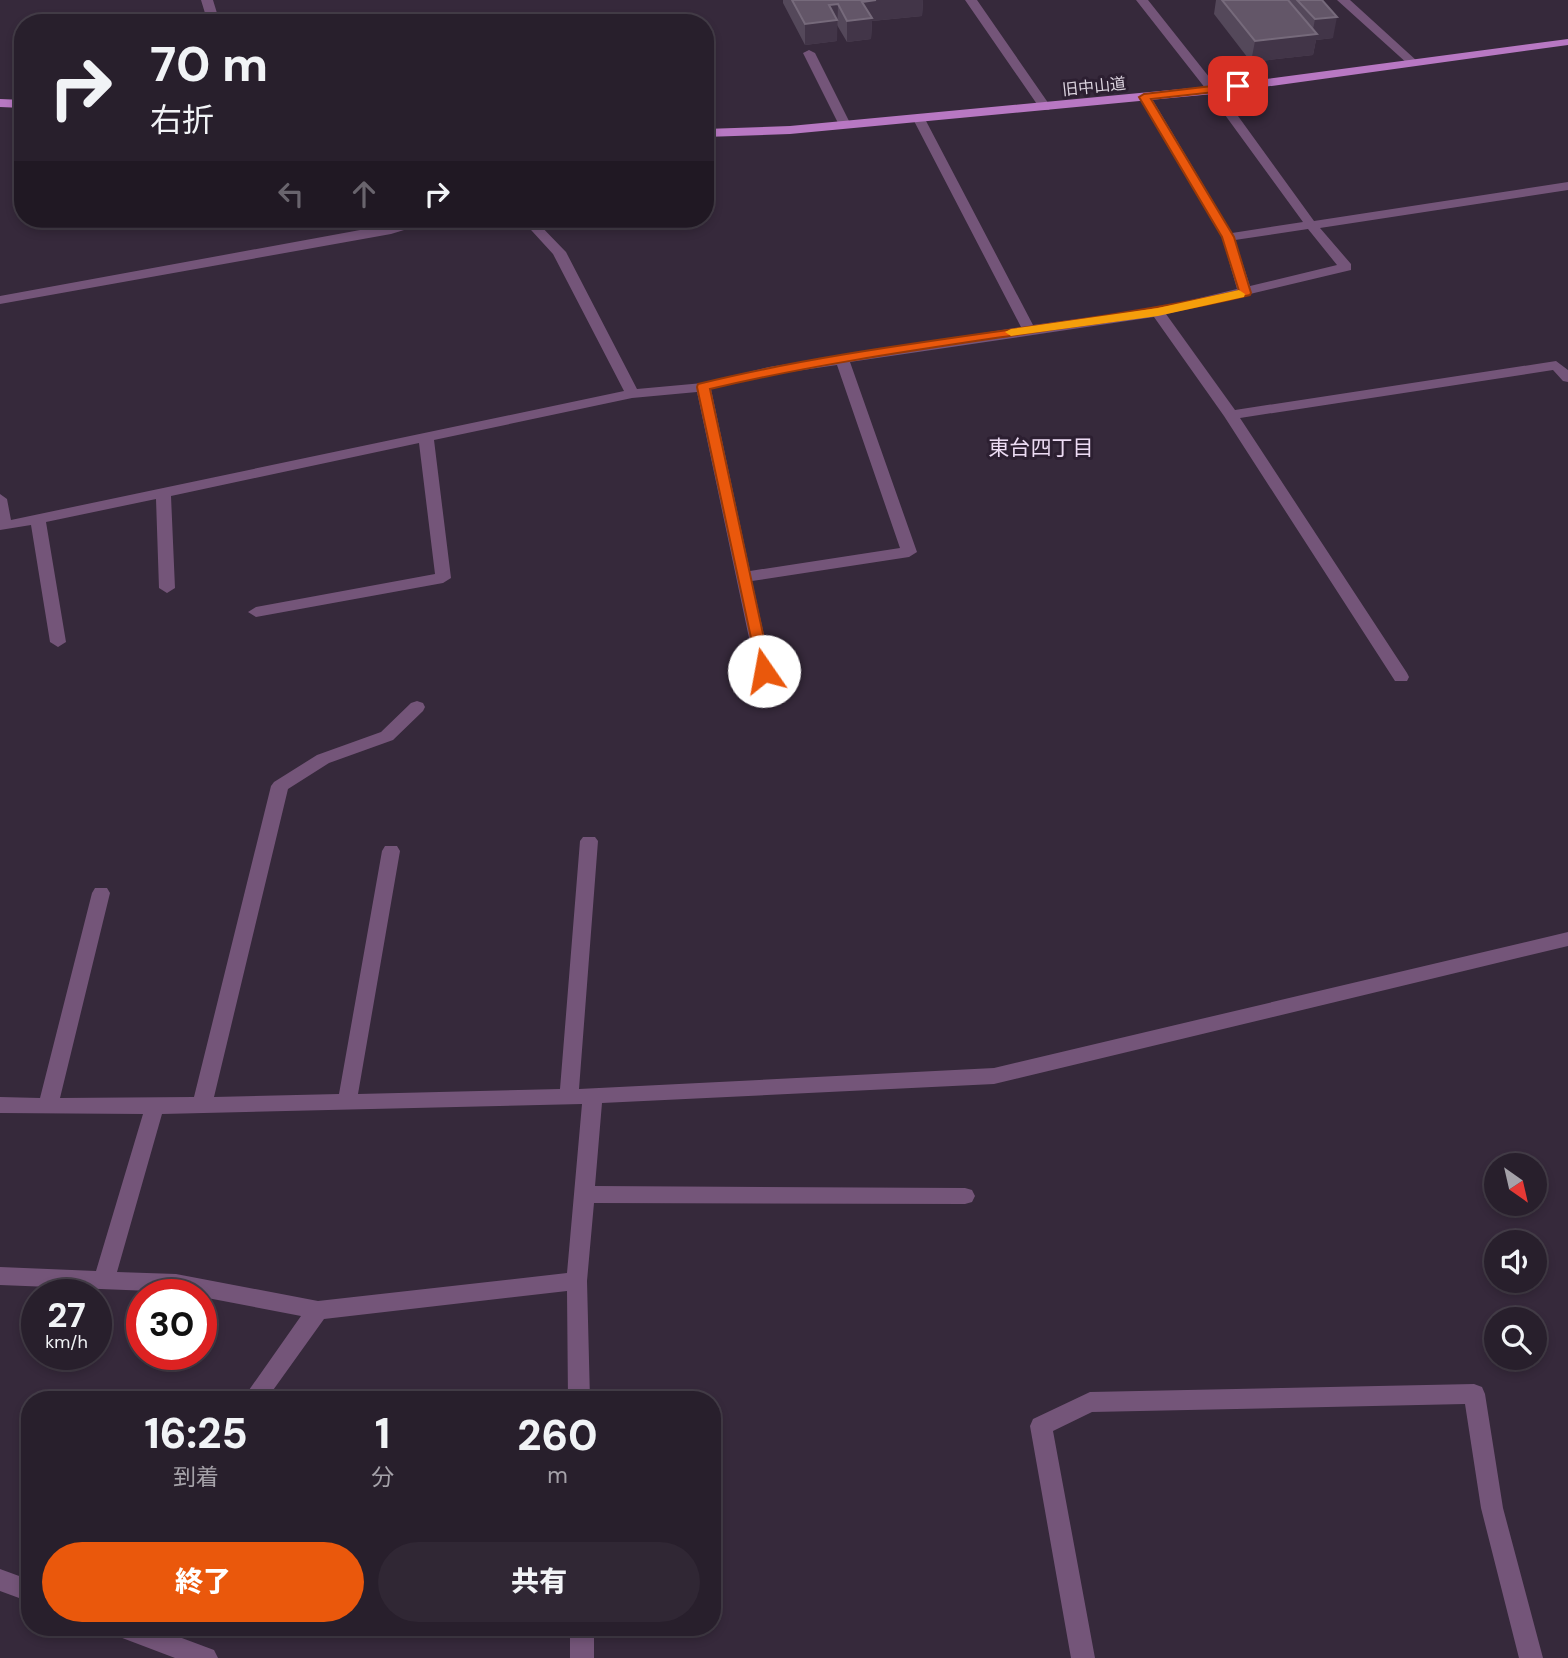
<!DOCTYPE html>
<html lang="ja">
<meta charset="utf-8">
<style>
:root{--surface:#281f2c;--page:#302734;--text:#f1f3f6;--muted:#a5a2a9;--line:#443d48;--accent:#ea580c}
body{margin:0;font-family:"DM Sans","Noto Sans JP",sans-serif;background:var(--page);color:var(--text);height:100vh;display:flex;flex-direction:column;font-size:26px;white-space:nowrap}
*{box-sizing:border-box;margin:0}
p{font-size:23px;color:var(--muted)}
.icon{flex:none;width:38px;height:38px;fill:none;stroke:currentColor;stroke-width:2;stroke-linecap:round;stroke-linejoin:round}
.map{position:relative;flex:1;overflow:hidden}
.panel{position:absolute;left:21px;top:1391px;width:700px;height:245px;display:flex;flex-direction:column;background:var(--surface);border-radius:28px;box-shadow:0 4px 10px #0003,0 0 0 2px var(--line)}
.panel>*{flex:none}
.guide{position:absolute;left:14px;top:14px;width:700px;height:214px;border-radius:28px;box-shadow:0 4px 10px #0003,0 0 0 2px var(--line);background:#281f2c;color:var(--text);overflow:hidden}
.needle{width:46px;rotate:146deg}
.controls{position:absolute;left:1484px;top:1153px;display:grid;gap:14px}
.controls a{display:grid;place-items:center;width:63px;height:63px;border-radius:50%;background:var(--surface);box-shadow:0 4px 10px #0003,0 0 0 2px var(--line);font-size:35px}
.speed{position:absolute;left:21px;top:1279px;display:flex;gap:14px;font-size:35px;font-weight:700;text-align:center}
.speed>*{display:grid;place-content:center;width:91px;height:91px;border-radius:50%;background:var(--surface);box-shadow:0 4px 10px #0003,0 0 0 2px var(--line);line-height:1}
.speed small{font-size:18px;font-weight:400}
.speed .limit{border:10px solid #d22;background:#fff;color:#111}
.pin{position:absolute;display:grid;place-items:center;width:60px;height:60px;color:#fff;margin:-30px;border-radius:14px;box-shadow:0 4px 10px #0006}
.me{position:absolute;width:77px;margin:-38px;rotate:348deg;stroke-linejoin:round;filter:drop-shadow(0 0 5px #0008)}
.turn{display:flex;align-items:center;gap:24px;height:147px;padding:0 21px;font-size:32px}
.turn .icon{width:91px;height:91px;stroke-width:2.5}
.turn b{display:block;font-size:49px;line-height:60px}
.lanes{display:flex;align-items:center;height:66px;padding:0 21px;background:#0003;justify-content:center;gap:35px;direction:ltr}
.lanes .off{opacity:.35}
.eta{display:flex;justify-content:space-evenly;align-items:center;height:119px;text-align:center}
.eta b{font-size:42px;font-weight:800;line-height:49px}
.cta{display:flex;gap:14px;margin-top:auto;padding:14px 21px}
.cta a{flex:1;height:80px;border-radius:42px;background:var(--accent);color:#fff;font-size:28px;font-weight:800;line-height:80px;text-align:center}
.cta a+a{background:var(--page);color:var(--text)}
.map>svg:first-child{display:block}
.lines{fill:none;stroke-linecap:round;stroke-linejoin:round}
.minor{fill:#745579;fill-rule:evenodd}
.major{fill:#b878c3;fill-rule:evenodd}
.wall{fill:#54485a}
.shaded-wall{fill:#423548}
.building{fill:#635668;stroke:#766a7b;stroke-width:2}
.route{fill:#ea580c;stroke:#983908;stroke-width:2}
.slow{fill:#f59e0b}
.labels{text-anchor:middle;stroke-width:6;stroke-linejoin:round;paint-order:stroke}
.far-street-label{font-size:16px;fill:#dbd3de;stroke:#2c1f31}
.neighbourhood-label{font-size:21px;fill:#eddcf4;stroke:#2c1f31}
</style>
<div class="map">
<svg width="1568" height="1658" viewBox="0 0 1568 1658">
<rect width="100%" height="100%" fill="#36293b"/>
<g class="lines">
<path class="minor" d="M201,0H213L220,23H208Z
M965,0H977L1051,107L1049,110H1041Z
M1136,0H1148L1217,87L1314,221L1568,182V190L1320,228L1351,264V270L1166,314L1235,410L1556,361L1568,370V382L1563,381L1553,370L1240,418L1407,673L1409,677L1407,681H1395L1224,416L1154,317L850,362L917,552L909,557L752,581L772,671L770,675H758L756,671L697,392L632,398L434,440L451,578L443,583L256,617L248,612L256,607L435,574L419,443L171,496L175,588L167,593L159,588L156,499L46,522L66,642L58,647L50,642L31,525L0,530V494L7,499L11,520L624,391L553,254L521,219H534L566,252L637,389L703,383L769,367L1021,327L913,119L919,115L925,119L1033,325L1158,308L1237,289L1222,237L1139,97L1141,94L1151,97L1232,233L1303,222L1209,93ZM1308,229L1337,265L1250,286L1235,240ZM837,365L900,548L750,571L711,389L769,375Z
M1337,0H1350L1417,61V65H1409Z
M809,50L815,53L851,125L849,128L839,125L803,53Z
M420,219H440L391,234L0,304V296Z
M417,701L423,703L425,707L423,711L393,740L329,763L288,789L214,1097L339,1094L382,851L385,846H397L400,851L358,1094L560,1089L580,841L583,837H595L598,841L579,1089L994,1068L1568,932V946L994,1084L602,1103L595,1186L965,1188L972,1190L975,1196L972,1202L965,1204L594,1203L587,1281L590,1400H568L567,1291L324,1319L266,1400H242L301,1316L176,1292L0,1285V1267L96,1271L143,1114L0,1113V1097L40,1098L92,893L95,888H107L110,893L60,1098L194,1097L271,786L274,782L317,755L381,732L411,703ZM582,1104L567,1273L318,1301L176,1274L117,1272L162,1114Z
M1474,1384L1482,1387L1485,1394L1503,1508L1543,1658H1519L1481,1508L1465,1404L1092,1412L1053,1431L1095,1658H1071L1030,1426L1033,1419L1090,1392Z
M0,1569L30,1580V1602L0,1591Z
M113,1628H155L214,1650L218,1658H175L117,1636Z
M570,1628H594V1658H570Z"/>
<path class="major" d="M1568,39V45L1213,94L790,134L705,137V129L790,126L1213,86Z
M0,99L23,100V108L0,107Z"/>
</g>
<path class="wall" d="M783,0H923L922,16L872,21L871,39L847,42L837,25V41L805,45L783,3Z
M1216,0H1322L1333,38L1316,40L1313,55L1251,62L1214,14Z"/>
<path class="shaded-wall" d="M876,0H923L922,16L872,21L871,39L847,42V21L862,2Z
M838,4L837,41L805,45V24L829,5Z
M1337,17L1333,38L1316,40L1313,55L1251,62L1255,41L1312,35L1315,19Z"/>
<path class="building" d="M792,0H876L862,2L872,18L847,21L838,4L829,5L837,20L805,24Z
M1222,0H1288L1317,34L1255,41Z
M1297,0H1322L1337,17L1315,19Z"/>
<path class="route" d="M1238,83L1243,86L1242,89L1151,99L1234,237L1251,293L1250,295C1177,313 1104,322 1029,333C923,349 815,364 710,389L771,671L764,676L759,675L697,387L698,384C876,340 1060,330 1239,291L1222,237L1139,97L1144,94Z"/>
<path class="slow" d="M1239,290L1245,294L1244,297L1158,316L1011,336L1005,332L1011,329L1158,308Z"/>
<g class="labels">
<g class="far-street-label">
<text transform="translate(1094 86) rotate(-6)" y="6">旧中山道</text>
</g>
<g class="neighbourhood-label">
<text x="1041" y="455">東台四丁目</text>
</g>
</g>
</svg>
<div class="controls">
<a><svg class="needle" viewBox="-14 -14 28 28"><path d="M0-13l5 13h-10z" fill="#e53935"/><path d="M0 13l5-13h-10z" fill="#a5a2a9"/></svg></a>
<a><svg class="icon" aria-label="sound" viewBox="0 0 24 24"><path d="M4 9h4l5-4v14l-5-4H4zM17 9q2 3 0 6"/></svg></a>
<a><svg class="icon" aria-label="search" viewBox="0 0 24 24"><circle cx="10" cy="10" r="6"/><path d="M15 15l6 6"/></svg></a>
</div>
<div class="speed"><div>27<small>km/h</small></div><div class="limit">30</div></div>
<div class="pin" style="left:1238px;top:86px;background:#d93025"><svg class="icon" aria-label="arrive" viewBox="0 0 24 24"><path d="M6 21V4h12l-3 4 3 4H6"/></svg></div>
<svg class="me" style="left:764px;top:671px" viewBox="-20 -20 40 40"><circle r="19" fill="#fff"/><path d="M0-13L10 11 0 6-10 11z" fill="#ea580c"/></svg>
<div class="guide">
<div class="turn"><svg class="icon" aria-label="right" viewBox="0 0 24 24"><path d="M7 20v-9h11M14 6l5 5-5 5"/></svg><div><b>70 m</b>右折</div></div>
<div class="lanes"><svg class="icon off" aria-label="left" viewBox="0 0 24 24"><path d="M17 20v-9H6M10 6l-5 5 5 5"/></svg><svg class="icon off" aria-label="ahead" viewBox="0 0 24 24"><path d="M12 20V5M6 11l6-6 6 6"/></svg><svg class="icon" aria-label="right" viewBox="0 0 24 24"><path d="M7 20v-9h11M14 6l5 5-5 5"/></svg></div>
</div>
<section class="panel">
<div class="eta">
<div><b>16:25</b><p>到着</p></div>
<div><b>1</b><p>分</p></div>
<div><b>260</b><p>m</p></div>
</div>
<div class="cta"><a>終了</a><a>共有</a></div>
</section>
</div>
